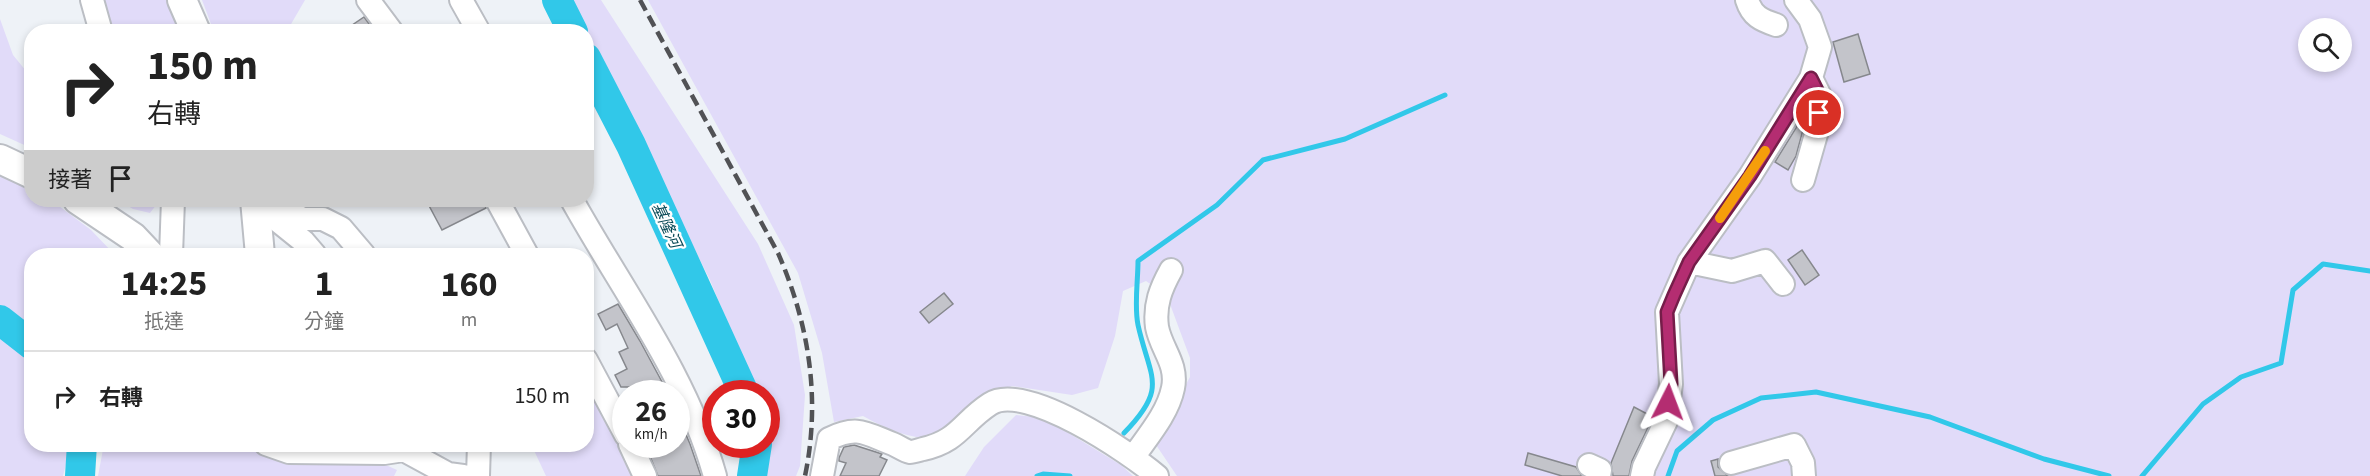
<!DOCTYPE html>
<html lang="zh-TW">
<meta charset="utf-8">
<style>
:root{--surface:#fff;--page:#f6f6f6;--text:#222;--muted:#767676;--line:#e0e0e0}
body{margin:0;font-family:"Source Sans 3","Noto Sans TC",sans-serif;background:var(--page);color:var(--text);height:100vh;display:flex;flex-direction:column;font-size:22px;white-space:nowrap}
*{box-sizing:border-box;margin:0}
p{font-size:20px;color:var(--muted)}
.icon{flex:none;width:33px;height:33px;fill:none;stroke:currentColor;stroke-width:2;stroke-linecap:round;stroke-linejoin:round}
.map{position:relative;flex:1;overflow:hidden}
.details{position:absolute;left:24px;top:248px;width:570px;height:204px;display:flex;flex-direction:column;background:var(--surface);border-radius:24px;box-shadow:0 3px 9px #0003}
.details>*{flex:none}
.hud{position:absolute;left:24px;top:24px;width:570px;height:183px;border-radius:24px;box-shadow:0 3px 9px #0003;background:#fff;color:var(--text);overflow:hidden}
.tools{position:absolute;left:2298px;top:18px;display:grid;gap:12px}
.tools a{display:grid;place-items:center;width:54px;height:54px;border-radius:50%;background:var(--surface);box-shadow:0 3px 9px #0003;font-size:30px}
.speed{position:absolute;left:612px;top:380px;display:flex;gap:12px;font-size:30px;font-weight:700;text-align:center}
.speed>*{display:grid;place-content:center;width:78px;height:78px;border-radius:50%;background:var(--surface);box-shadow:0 3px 9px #0003;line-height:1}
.speed small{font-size:15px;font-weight:400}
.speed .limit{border:9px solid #d22;background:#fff;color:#111}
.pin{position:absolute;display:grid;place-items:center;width:51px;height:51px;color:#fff;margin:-26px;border:3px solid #fff;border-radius:50%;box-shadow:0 2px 6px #0007}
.me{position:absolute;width:66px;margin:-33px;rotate:3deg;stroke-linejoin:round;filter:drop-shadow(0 0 4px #0008)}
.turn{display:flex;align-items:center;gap:21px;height:126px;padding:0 24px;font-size:27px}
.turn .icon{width:78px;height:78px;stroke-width:2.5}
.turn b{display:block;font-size:42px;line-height:51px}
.then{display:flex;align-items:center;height:57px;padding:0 24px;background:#0003;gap:12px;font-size:22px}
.eta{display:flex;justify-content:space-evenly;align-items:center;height:102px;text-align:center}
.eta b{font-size:36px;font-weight:700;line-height:42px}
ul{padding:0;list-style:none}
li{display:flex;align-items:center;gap:18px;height:90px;padding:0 24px;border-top:2px solid var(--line)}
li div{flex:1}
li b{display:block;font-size:22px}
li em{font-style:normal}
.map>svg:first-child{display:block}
.green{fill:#e1dbf9;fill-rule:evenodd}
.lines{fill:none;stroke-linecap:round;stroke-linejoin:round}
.stream{stroke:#31c8e9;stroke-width:5}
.river{stroke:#31c8e9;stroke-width:30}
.building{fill:#c3c4ca;stroke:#86888d;stroke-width:1.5}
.minor-casing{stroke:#bbbec4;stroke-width:26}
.major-casing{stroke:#bbbec4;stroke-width:32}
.minor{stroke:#fff;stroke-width:22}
.major{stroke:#fff;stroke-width:28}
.rail{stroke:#515255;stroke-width:4.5;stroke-dasharray:12 6;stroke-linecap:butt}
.route-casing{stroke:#751d49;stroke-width:15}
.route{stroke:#b42d71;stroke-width:10}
.slow{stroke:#f59e0b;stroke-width:10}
.labels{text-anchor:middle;stroke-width:4.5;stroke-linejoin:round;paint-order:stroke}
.water-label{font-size:16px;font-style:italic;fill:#074855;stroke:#fff}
</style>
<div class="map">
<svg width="2370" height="476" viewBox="0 0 2370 476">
<rect width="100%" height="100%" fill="#eef2f7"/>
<path class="green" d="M98,0H171L185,31H112Z
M202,0H305L287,31L214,32Z
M569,0H601L758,244L794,325L805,395L800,466L796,476H764L766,393H756L710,280Z
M648,0H2370V476H1177L1154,442L1190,377V358L1167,296L1146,281L1123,291L1115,336L1098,388L1072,395L1012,386L980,402L936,439C908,438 888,430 863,416L834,422L822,353L798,273ZM2308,28H2342V62H2308Z
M0,19L13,55L31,77V148L0,134Z
M0,169L31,187L32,200H51L91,230L115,255H32L31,325L0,305Z
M118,200H160L150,213L133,209Z
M0,333L31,362L32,444H66L68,456L63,476H0Z
M587,383L632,463L635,476H546L531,444H586Z
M1016,415L1044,418L1121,465L1133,476H965L984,447Z
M104,444H243L278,457L325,464L386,465L397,470L394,476H98Z"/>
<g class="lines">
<path class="stream" d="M1124,433C1169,387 1150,379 1138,325C1134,306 1138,281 1138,261L1217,205L1263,160L1345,139L1445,95
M1037,476L1043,474L1070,476
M1668,476L1677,451L1713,420L1761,398L1816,392L1930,417L2044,459L2109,476
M2142,476L2203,404L2241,377L2281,363L2293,290L2323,264L2370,271"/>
<path class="river" d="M557,0L573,32
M586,58L631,145L744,393
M0,320L32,345
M80,476L82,444
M752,476L757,444"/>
</g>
<path class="building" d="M364,17L375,32H342Z
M1858,34L1870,74L1844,82L1833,42Z
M1799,123L1804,126L1796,156L1788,170L1775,162Z
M426,200H484L486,208L442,230Z
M1802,250L1819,275L1805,285L1788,260Z
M944,293L953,304L929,323L920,312Z
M618,304L640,341L668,393H634L631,387H621L615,375L627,369L619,352L628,348L617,324L606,330L598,314Z
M1634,407L1653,417L1632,461L1629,476H1613L1611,463Z
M676,411L690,444L701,476H658L645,444H676Z
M854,445L882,454L880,457L887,460L879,476H840L846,463L839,461V458L844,447Z
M1528,453L1576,467L1582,476H1562L1525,465Z
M1718,459V467L1728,476H1715L1711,461Z"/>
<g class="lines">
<g class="minor-casing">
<path id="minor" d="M92,0L101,32
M368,0L392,32
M461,0L479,32
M1747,0C1752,16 1761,20 1776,25
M1803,180L1819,124L1820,96L1811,78
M266,200L303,219H323L341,228L364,255
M497,200L527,255
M572,200C622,290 687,375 715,476
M262,208L303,241L315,255
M171,255L173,200
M1689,262L1732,271L1765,261L1783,284
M586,360L626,435
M266,444L289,452L384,453L404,450L448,474L463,476
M630,444L645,476
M1134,456C1148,436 1168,413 1173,388C1178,364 1161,349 1157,327C1154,305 1161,288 1171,270
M1731,463L1794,445L1803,463L1804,476
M1589,465L1600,470L1599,476
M478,476L479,444
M822,476L829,439C857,425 865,433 893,444C898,446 905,451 910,452C913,452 919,450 923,449C959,441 962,422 990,404C1025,381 1130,453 1157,476
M1642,476L1644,467L1666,421L1671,384L1667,312L1689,262L1750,176L1811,78L1820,47L1810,19L1796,0"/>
</g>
<g class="major-casing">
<path id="major" d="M182,0L196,32
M0,159L32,174
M78,200L133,237L150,255
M255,200L260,255"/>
</g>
<use href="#minor" class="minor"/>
<use href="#major" class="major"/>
<path class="rail" d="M640,0L778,253C809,324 821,399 805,476"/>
</g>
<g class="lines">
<g class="route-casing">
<path id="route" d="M1668,402L1671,384L1667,312L1674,295L1689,262L1750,176L1811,78L1820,96L1819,113"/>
</g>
<use href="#route" class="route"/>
<path class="slow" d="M1720,218L1765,151"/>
</g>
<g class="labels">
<g class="water-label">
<text transform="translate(667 225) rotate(65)" y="6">基隆河</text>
</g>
</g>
</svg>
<div class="tools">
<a><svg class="icon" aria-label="search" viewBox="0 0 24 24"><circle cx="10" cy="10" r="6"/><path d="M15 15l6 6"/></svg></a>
</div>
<div class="speed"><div>26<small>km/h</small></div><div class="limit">30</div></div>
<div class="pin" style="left:1819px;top:113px;background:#d93025"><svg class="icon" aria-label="arrive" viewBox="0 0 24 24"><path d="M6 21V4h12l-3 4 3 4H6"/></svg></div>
<svg class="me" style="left:1668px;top:402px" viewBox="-20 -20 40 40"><path d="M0-17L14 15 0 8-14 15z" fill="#b42d71" stroke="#fff" stroke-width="4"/></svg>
<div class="hud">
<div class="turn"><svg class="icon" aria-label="right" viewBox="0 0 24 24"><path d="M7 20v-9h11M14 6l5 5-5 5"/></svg><div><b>150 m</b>右轉</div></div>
<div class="then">接著<svg class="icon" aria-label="arrive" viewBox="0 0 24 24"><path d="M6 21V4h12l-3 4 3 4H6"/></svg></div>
</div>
<section class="details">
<div class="eta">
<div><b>14:25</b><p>抵達</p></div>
<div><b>1</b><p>分鐘</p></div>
<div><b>160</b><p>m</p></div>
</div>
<ul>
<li><svg class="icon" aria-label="right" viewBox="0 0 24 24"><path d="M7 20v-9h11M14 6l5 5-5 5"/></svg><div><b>右轉</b></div><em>150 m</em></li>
</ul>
</section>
</div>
